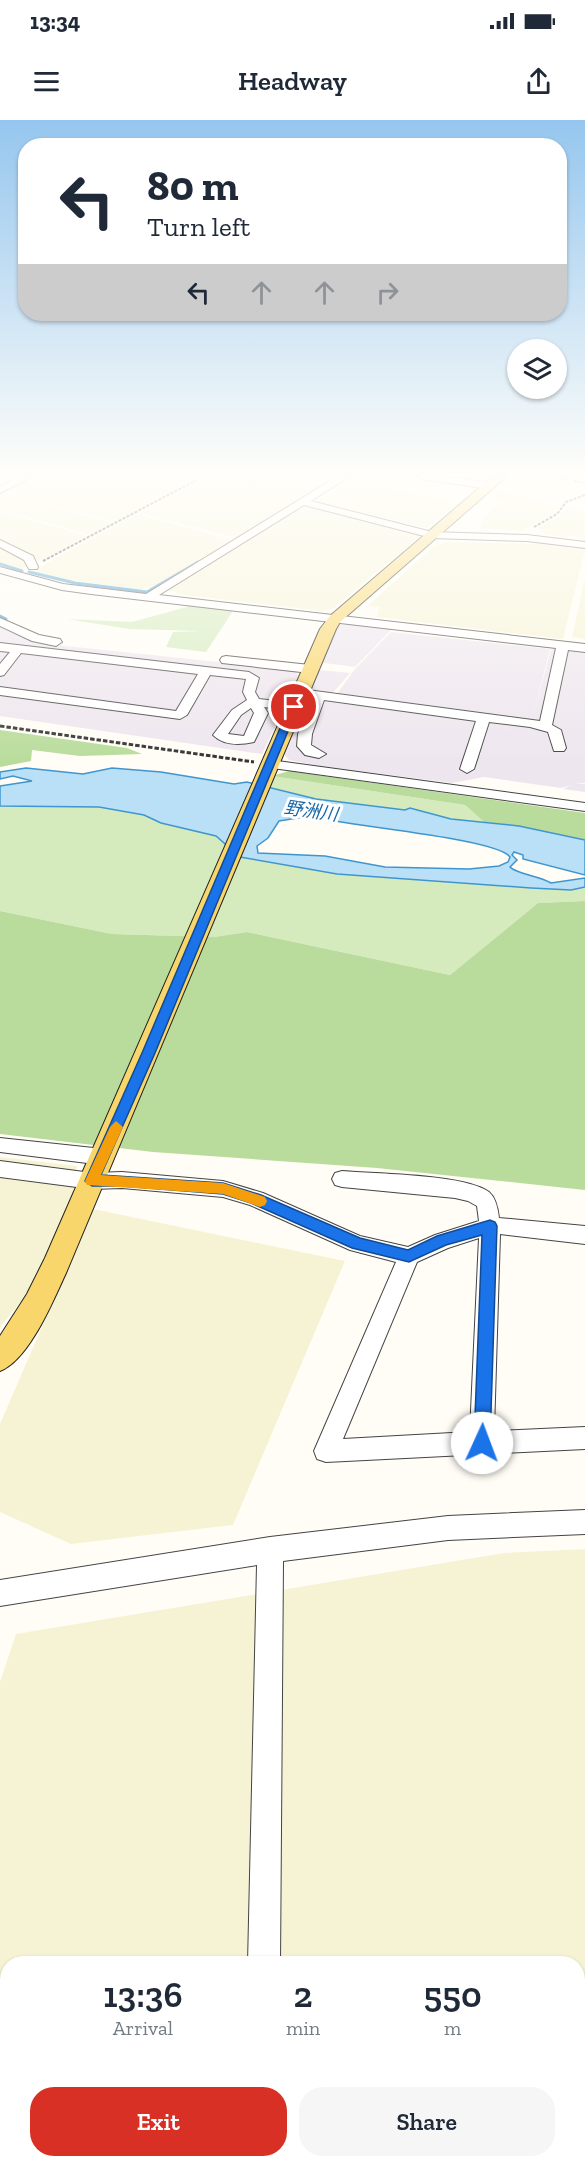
<!DOCTYPE html>
<meta charset="utf-8">
<style>
:root{--surface:#fff;--page:#f6f6f7;--text:#1f2937;--muted:#747a83;--accent:#d93025}
body{margin:0;font-family:"Zilla Slab","Noto Sans JP",serif;background:var(--page);color:var(--text);height:100vh;display:flex;flex-direction:column;font-size:22px;white-space:nowrap}
*{box-sizing:border-box;margin:0}
p{font-size:20px;color:var(--muted)}
.icon{flex:none;width:33px;height:33px;fill:none;stroke:currentColor;stroke-width:2;stroke-linecap:round;stroke-linejoin:round}
.map{position:relative;flex:1;overflow:hidden}
.panel{position:absolute;left:0px;top:1836px;width:585px;height:212px;display:flex;flex-direction:column;background:var(--surface);border-radius:24px 24px 0 0;box-shadow:0 2px 4px #0004}
.panel>*{flex:none}
.banner{position:absolute;left:18px;top:18px;width:549px;height:183px;border-radius:24px;box-shadow:0 2px 4px #0004;background:#fff;color:var(--text);overflow:hidden}
.fabs{position:absolute;left:507px;top:219px;display:grid;gap:12px}
.fabs a{display:grid;place-items:center;width:60px;height:60px;border-radius:50%;background:var(--surface);box-shadow:0 2px 4px #0004;font-size:30px}
.pin{position:absolute;display:grid;place-items:center;width:51px;height:51px;color:#fff;margin:-26px;border:3px solid #fff;border-radius:50%;box-shadow:0 2px 6px #0007}
.me{position:absolute;width:66px;margin:-33px;rotate:2deg;stroke-linejoin:round;filter:drop-shadow(0 0 4px #0008)}
.turn{display:flex;align-items:center;gap:21px;height:126px;padding:0 30px;font-size:27px}
.turn .icon{width:78px;height:78px;stroke-width:2.5}
.turn b{display:block;font-size:42px;line-height:51px}
.lanes{display:flex;align-items:center;height:57px;padding:0 30px;background:#0003;justify-content:center;gap:30px;direction:ltr}
.lanes .off{opacity:.35}
.eta{display:flex;justify-content:space-evenly;align-items:center;height:102px;text-align:center}
.eta b{font-size:36px;font-weight:600;line-height:42px}
.primary-button{display:flex;gap:12px;margin-top:auto;padding:12px 30px}
.primary-button a{flex:1;height:69px;border-radius:24px;background:var(--accent);color:#fff;font-size:24px;font-weight:600;line-height:69px;text-align:center}
.primary-button a+a{background:var(--page);color:var(--text)}
.status{display:flex;justify-content:space-between;align-items:center;height:42px;padding:0 30px;background:var(--surface);direction:ltr}
.status svg{height:16px;fill:currentColor}
header{display:flex;justify-content:space-between;align-items:center;height:78px;padding:0 30px;background:var(--surface);font-size:27px;font-weight:600}
.map>svg:first-child{display:block}
.industrial{fill:#eee6ef}
.farmland{fill:#f6f3d4;fill-rule:evenodd}
.green{fill:#d5ebbd}
.forest{fill:#b9dc9c}
.water{fill:#b9e0f7;stroke:#3f96cf;stroke-width:1.5;fill-rule:evenodd}
.lines{fill:none;stroke-linecap:round;stroke-linejoin:round}
.stream{stroke:#3f96cf;stroke-width:3}
.minor-casing{stroke:#444;stroke-width:2}
.major-casing{stroke:#222;stroke-width:2}
.path-far1{stroke:#333;stroke-width:2;stroke-dasharray:3 1.5;stroke-linecap:butt}
.path{stroke:#333;stroke-width:3;stroke-dasharray:4.5 2;stroke-linecap:butt}
.minor{fill:#fff;fill-rule:evenodd}
.major{fill:#f9d66b;fill-rule:evenodd}
.route{fill:#1a73e8;stroke:#114b97;stroke-width:1.5}
.slow{fill:#f59e0b}
.labels{text-anchor:middle;stroke-width:6;stroke-linejoin:round;paint-order:stroke}
.far-water-label{font-size:18px;font-style:italic;fill:#1768a6;stroke:#fff}
</style>
<div class="status"><b>13:34</b><svg viewBox="0 0 49 12"><path d="M0 12V9h3v3zM5 12V6h3v6zM10 12V3h3v9zM15 12V0h3v12zM26 1h20v11H26zM47 4h2v5h-2z"/></svg></div>
<header><svg class="icon" aria-label="menu" viewBox="0 0 24 24"><path d="M4 6h16M4 12h16M4 18h16"/></svg>Headway<svg class="icon" aria-label="share" viewBox="0 0 24 24"><path d="M12 15V3M7 8l5-5 5 5M5 13v7h14v-7"/></svg></header>
<div class="map">
<svg width="585" height="2047" viewBox="0 0 585 2047">
<rect width="100%" height="100%" fill="#fffdf5"/>
<path class="industrial" d="M355,504L392,509L355,547L317,542L338,505Z
M0,506L47,524L295,550L299,556L262,634L0,596Z
M391,512L550,529L533,597L551,529L585,533V663H575L585,664V672L563,669L571,665L561,668L484,657L452,663L319,646L289,640L281,631L315,552L320,550L350,553L332,574L336,575L355,549Z"/>
<path class="farmland" d="M34,356H198L114,402L12,373L13,371L7,369Z
M208,356H331L333,359L237,418L140,393Z
M357,362L457,383L427,408L319,382V380L348,363Z
M497,370L558,386L552,394L522,411L479,408L484,396L506,381L488,376Z
M0,373H6L113,403L90,415L0,389Z
M302,387L314,388L421,415L334,488L322,491L177,474V472L167,471Z
M568,388L585,392V420L570,415L567,418L544,414V410L537,409L558,397Z
M6,392L48,405L87,416L39,441L36,440L22,449L0,442V394Z
M136,394L229,419V422L151,468L145,467L141,470L62,459L31,452Z
M445,422L539,424L585,430L563,519L377,497L379,487L367,486L436,425H440Z
M585,458V519L572,517Z
M0,1037L77,1046L71,1082L34,1165L0,1207Z
M93,1089L345,1141L233,1405L71,1424L0,1392V1304Z
M585,1429V2047H0V1562L16,1514L504,1433ZM8,1844H578V2040H8Z"/>
<path class="green" d="M190,486L233,491L206,532L166,527L173,512L202,511L129,509L67,499L132,502Z
M272,656L465,685L484,702L451,699L410,688L405,690L316,679L267,668Z
M35,685L99,687L144,695L161,703L216,716L240,737L337,754L531,768L571,770L585,767V781L538,783L450,855L247,812L214,817L112,814L0,791V686Z"/>
<path class="forest" d="M0,610L127,628L142,634L80,636L32,630L31,641L0,647Z
M289,651L585,693V720L519,706L484,702L465,685L272,656Z
M585,781V1070L377,1048L153,1032L0,1014V791L112,814L214,817L247,812L450,855L538,783Z"/>
<path class="water" d="M26,648L83,654L112,648L161,652L234,664L247,662L316,679L405,690L410,688L451,699L519,706L585,720V755L523,739V735L514,732L512,735L517,740L510,747C516,754 540,756 551,763L585,758V767L571,770L531,768L337,754L240,737L216,716L161,703L144,695L99,687L0,686V666L32,661L13,656L0,659V652ZM310,696C343,706 497,718 510,737L508,742L499,746L469,749L385,747L325,736L258,733L257,726L268,718L279,701Z"/>
<g class="lines">
<path class="stream" d="M0,444L22,451
M29,452L75,463L147,472L198,442
M0,496L6,499"/>
<g class="minor-casing">
<path id="minor" d="M21,356H34L0,373V366Z
M338,356H350L311,381L432,412L527,415L585,422V428L527,421L432,418L304,385L159,475L585,524V532L568,530L552,605L561,610L566,628L564,631H554L548,612L530,607L489,602L474,649L467,653L460,649L476,601L324,580L312,614L311,625L326,634L319,638L305,635L297,626L298,614L311,578L295,576L294,573L295,570L300,569L540,601L556,528L91,474L62,470L0,453V447L63,464L146,474Z
M417,356H443L490,363L495,366L490,369L422,359Z
M558,356H570L562,360Z
M0,420L33,436L38,447L37,449H29L24,440L0,427Z
M0,498L39,515L60,519L62,522L56,526L32,521L0,506Z
M0,523L249,552L259,558L255,572L259,579L294,583L301,587L294,591L264,587L268,593L254,622C240,625 224,626 213,615L232,590L247,580L243,572L246,559L210,555L187,595L180,599L0,575V567L176,591L198,554L21,533L4,555L0,556V544L10,532L0,531ZM251,588L254,593L244,616L228,614L241,595Z
M226,536L310,545L316,549L310,553L222,543L220,540L222,537Z
M270,640L585,683V691L265,647L263,644L265,641Z
M0,1018L103,1029L110,1032L113,1037L110,1042L103,1045L0,1032Z
M0,1041L92,1053L122,1052L223,1061L263,1073L360,1116L408,1127L435,1115L479,1101L477,1086L468,1081L455,1078L342,1067L335,1065L332,1059L335,1053L342,1051C374,1054 465,1054 489,1072C496,1078 498,1089 499,1098L585,1106V1124L500,1114L494,1311L585,1307V1329L326,1342L317,1339L314,1331L396,1142L350,1130L250,1085L223,1077L122,1068L92,1069L0,1057ZM479,1118L470,1312L343,1319L417,1142L448,1128Z
M585,1390V1414L448,1420L283,1441L280,1844H248L257,1445L0,1486V1460L270,1417L448,1396Z
M245,2040H279V2047H245Z"/>
</g>
<g class="major-casing">
<path id="major" d="M493,356H507L340,502L336,509L66,1153C53,1181 29,1240 0,1251V1216L27,1174L45,1138L320,509L330,496Z"/>
</g>
<path class="path-far1" d="M574,361L585,363
M534,407L557,394L566,382L585,375
M43,441L204,356"/>
<path class="path" d="M0,606L254,642"/>
<use href="#minor" class="minor"/>
<use href="#major" class="major"/>
</g>
<linearGradient id="sky" x2="0" y2="1"><stop stop-color="#95c6ee"/><stop offset="0.55" stop-color="#fffefa"/><stop offset="1" stop-color="#fffefa" stop-opacity="0"/></linearGradient>
<rect width="585" height="643" fill="url(#sky)"/>
<path class="route" d="M294,584L298,587L155,933L101,1055L223,1063L261,1075L360,1118L408,1130L437,1116L490,1100L495,1102L497,1106L490,1323L488,1329L482,1331L476,1329L474,1323L482,1115L446,1125L409,1142L352,1128L251,1083L223,1074L122,1066H92L85,1061L142,933L289,587Z"/>
<path class="slow" d="M116,1001L123,1007L101,1055L223,1063L265,1077L267,1081L265,1085L260,1087L223,1074L87,1065L85,1061L110,1007Z"/>
<g class="labels">
<g class="far-water-label">
<text transform="translate(311 691) rotate(8)" y="6">野洲川</text>
</g>
</g>
</svg>
<div class="fabs">
<a><svg class="icon" aria-label="layers" viewBox="0 0 24 24"><path d="M12 4l9 5-9 5-9-5zM3 14l9 5 9-5"/></svg></a>
</div>
<div class="pin" style="left:294px;top:587px;background:#d93025"><svg class="icon" aria-label="arrive" viewBox="0 0 24 24"><path d="M6 21V4h12l-3 4 3 4H6"/></svg></div>
<svg class="me" style="left:482px;top:1323px" viewBox="-20 -20 40 40"><circle r="19" fill="#fff"/><path d="M0-13L10 11 0 6-10 11z" fill="#1a73e8"/></svg>
<div class="banner">
<div class="turn"><svg class="icon" aria-label="left" viewBox="0 0 24 24"><path d="M17 20v-9H6M10 6l-5 5 5 5"/></svg><div><b>80 m</b>Turn left</div></div>
<div class="lanes"><svg class="icon" aria-label="left" viewBox="0 0 24 24"><path d="M17 20v-9H6M10 6l-5 5 5 5"/></svg><svg class="icon off" aria-label="ahead" viewBox="0 0 24 24"><path d="M12 20V5M6 11l6-6 6 6"/></svg><svg class="icon off" aria-label="ahead" viewBox="0 0 24 24"><path d="M12 20V5M6 11l6-6 6 6"/></svg><svg class="icon off" aria-label="right" viewBox="0 0 24 24"><path d="M7 20v-9h11M14 6l5 5-5 5"/></svg></div>
</div>
<section class="panel">
<div class="eta">
<div><b>13:36</b><p>Arrival</p></div>
<div><b>2</b><p>min</p></div>
<div><b>550</b><p>m</p></div>
</div>
<div class="primary-button"><a>Exit</a><a>Share</a></div>
</section>
</div>
